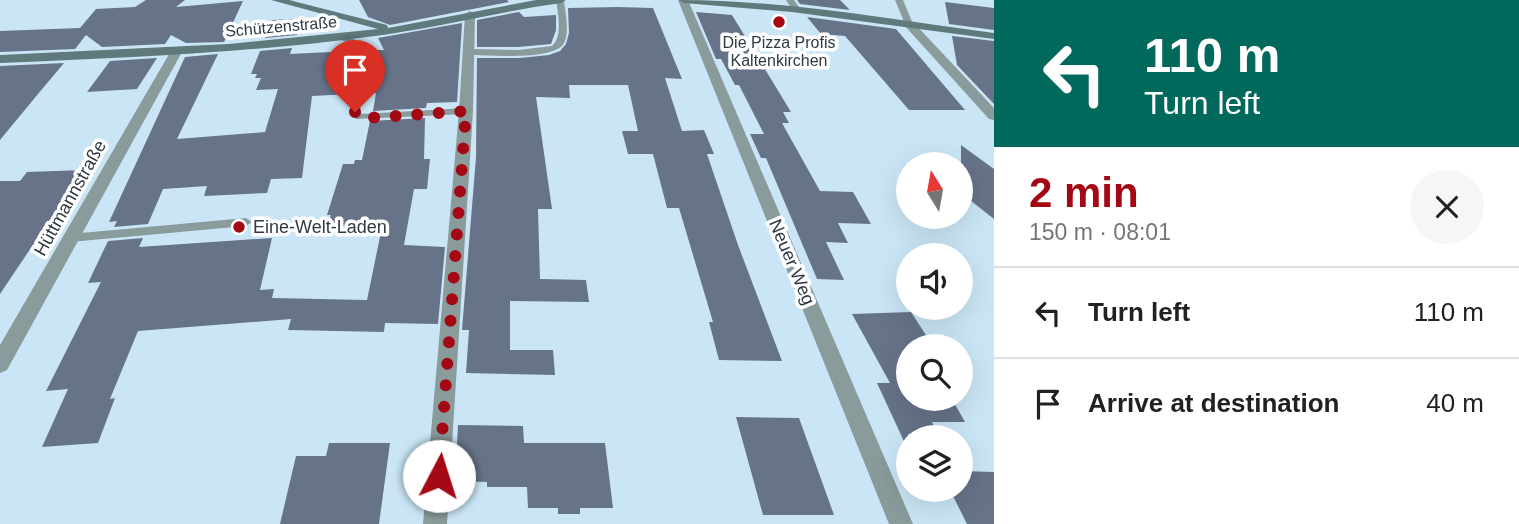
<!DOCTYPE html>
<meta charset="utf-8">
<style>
:root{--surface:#fff;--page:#f6f6f6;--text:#202124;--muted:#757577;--line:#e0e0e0;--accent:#a30814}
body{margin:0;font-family:Helvetica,sans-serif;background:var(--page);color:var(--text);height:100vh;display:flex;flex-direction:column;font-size:26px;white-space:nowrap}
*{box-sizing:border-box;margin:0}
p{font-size:23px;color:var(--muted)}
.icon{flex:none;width:38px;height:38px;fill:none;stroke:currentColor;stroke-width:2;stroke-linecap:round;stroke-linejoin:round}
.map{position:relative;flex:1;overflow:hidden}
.drawer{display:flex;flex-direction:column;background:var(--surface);width:525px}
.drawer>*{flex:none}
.guide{background:#00695c;color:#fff;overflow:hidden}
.needle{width:46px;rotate:349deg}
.buttons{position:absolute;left:896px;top:152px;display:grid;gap:14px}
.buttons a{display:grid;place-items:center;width:77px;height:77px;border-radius:50%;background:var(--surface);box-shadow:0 7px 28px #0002;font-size:35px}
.pin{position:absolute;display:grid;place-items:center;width:60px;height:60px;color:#fff;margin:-72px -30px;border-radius:50% 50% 50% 0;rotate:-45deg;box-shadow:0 0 7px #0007}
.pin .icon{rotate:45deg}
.me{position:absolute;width:77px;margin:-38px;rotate:5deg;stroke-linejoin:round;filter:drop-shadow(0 0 5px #0008)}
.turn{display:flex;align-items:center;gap:24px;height:147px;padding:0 35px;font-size:32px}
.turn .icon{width:91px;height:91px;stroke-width:2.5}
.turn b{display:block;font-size:49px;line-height:60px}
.round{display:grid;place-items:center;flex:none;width:74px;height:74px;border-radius:37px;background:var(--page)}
.summary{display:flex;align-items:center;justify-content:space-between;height:119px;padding:0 35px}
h1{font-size:42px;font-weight:600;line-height:52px;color:var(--accent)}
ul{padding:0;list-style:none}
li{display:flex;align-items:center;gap:21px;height:91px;padding:0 35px;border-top:2px solid var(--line)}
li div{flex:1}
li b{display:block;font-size:26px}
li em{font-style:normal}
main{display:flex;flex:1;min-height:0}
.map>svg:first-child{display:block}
.building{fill:#677389}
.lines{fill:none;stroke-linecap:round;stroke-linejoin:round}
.service{fill:#8a9b9c;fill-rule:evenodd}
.minor{fill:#8a9b9c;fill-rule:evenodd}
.secondary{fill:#60797b;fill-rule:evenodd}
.route{stroke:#a30814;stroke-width:12;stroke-dasharray:0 21.6}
.poi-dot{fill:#a30814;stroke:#fff;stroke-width:2.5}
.labels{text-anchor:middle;stroke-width:7;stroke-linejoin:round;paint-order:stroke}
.far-street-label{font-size:16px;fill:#2f3a40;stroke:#fff}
.far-poi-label{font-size:16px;fill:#2f3a40;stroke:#fff}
.street-label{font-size:18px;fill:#2f3a40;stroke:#fff}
.poi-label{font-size:18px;fill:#2f3a40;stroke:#fff;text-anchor:start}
</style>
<main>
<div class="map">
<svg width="994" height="524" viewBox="0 0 994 524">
<rect width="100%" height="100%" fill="#cae6f6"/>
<path class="building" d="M146,0H185L176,7L243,1L224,42L186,43L171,35L165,44L102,47L86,35L75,49L0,52V31L80,28L96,9L135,7Z
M359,0H507L509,2L390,25L368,17Z
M797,0H840L850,10L800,4Z
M945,2L994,8V30L949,24Z
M618,7L653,8L682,79L665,78L682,131L704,130L714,154H707L738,245L782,361L719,360L709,322H713L679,208H667L653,154H628L622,131H638L628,85H569L570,98L536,97L552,209H538L540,279L586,280L589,302L510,301V350H553L555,375L466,373L469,330H462L476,157L477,58H520L549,55L560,51L566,44L569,33L568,8Z
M519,12L524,17L556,15V30L551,44L518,47H477V20Z
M696,12L732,15L791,112H783L789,123H782L820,191L853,192L871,224L838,223L848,243L826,242L844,280L817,279L766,158H761L750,134H764L739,85H735L721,59H716Z
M807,17L896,29L965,110H909L845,36L821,34Z
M302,19L297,35L265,38L272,20Z
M462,23L457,102L427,103L426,108L373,111L376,93L365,94L368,65L365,50H384L378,38Z
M952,36L994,41V104L957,65Z
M292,48L290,54L351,51L353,62L350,94L312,96L302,178L271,179L267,193L204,196L207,186L163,189L148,224L114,227L117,221L109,222L185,57L218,54L177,139L265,132L278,89L256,90L261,78H255L257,74H251L260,51Z
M157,58L137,89L87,92L110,61Z
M64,63L38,94L0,140V66Z
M425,118L424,159H430L427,189H414L404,245L445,247L438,324L385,323L384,332L288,330L291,319L138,331L110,399L115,398L98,443L42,447L68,389L46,391L101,282L88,283L108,241L143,238L139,247L272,238L260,290L274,289L272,298L367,300L382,227L327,226L331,215H327L343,164H354L355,160H362L370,121Z
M961,145L994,169V219L961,193Z
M85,170L51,224H47L0,294V181H20L27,172Z
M911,312L933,346H908V399H952L965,422H932L938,435L908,434V450L877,383H890L852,314Z
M736,417L799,418L834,515H763Z
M458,425L523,426L524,443H605L613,508H580V514H558V508H528L527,487H487V482L455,481Z
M329,443H390L379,524H280L296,456H326Z
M961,471L994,472V524H967L950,490H961Z"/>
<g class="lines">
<path class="service" d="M556,0H564C565,12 570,32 564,43C555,61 488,55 469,55L465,52L469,49L518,50L552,46C563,36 558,14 556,0Z
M786,0H794L801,10L800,12H794Z
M895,0H903L913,24L912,26L905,24Z
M339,35C377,35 363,89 360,112L362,114L466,108L471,111L466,114L356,119L350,112C353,90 360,67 352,45L339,39Z
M246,218L252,222L246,226L70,242L64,238L70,234Z"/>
<path class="minor" d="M678,0H688L913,524H889Z
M470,11L475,14L473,111L447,524H423L459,111L465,14Z
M905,22H913L994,108V120L989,119L905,26Z
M172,49L182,52L7,370L0,373V345Z"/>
<path class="secondary" d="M271,0H289L387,25L388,28L536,0H566L561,3C496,12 432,29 367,37C245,53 122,58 0,63V55L229,44L378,29Z
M679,0C784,0 889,19 994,33V39L792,12L684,3Z"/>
</g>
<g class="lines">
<path class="route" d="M355,112L359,117L366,118L466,111L439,476"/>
</g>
<g class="poi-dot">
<circle cx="779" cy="22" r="7"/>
<circle cx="239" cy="227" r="7"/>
</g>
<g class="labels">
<g class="far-street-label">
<text transform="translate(281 26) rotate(-5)" y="6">Schützenstraße</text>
</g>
<g class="far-poi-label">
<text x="779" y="48">Die Pizza Profis<tspan x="779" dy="18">Kaltenkirchen</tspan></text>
</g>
<g class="street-label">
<text transform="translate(70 198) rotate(-61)" y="6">Hüttmannstraße</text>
<text transform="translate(792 262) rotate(67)" y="6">Neuer Weg</text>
</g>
<g class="poi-label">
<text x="253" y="233">Eine-Welt-Laden</text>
</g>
</g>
</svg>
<div class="buttons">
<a><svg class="needle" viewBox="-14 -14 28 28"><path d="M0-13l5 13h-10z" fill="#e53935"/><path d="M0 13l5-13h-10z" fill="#757577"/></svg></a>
<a><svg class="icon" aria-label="sound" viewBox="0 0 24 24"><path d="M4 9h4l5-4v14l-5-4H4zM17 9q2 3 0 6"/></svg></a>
<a><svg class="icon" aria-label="search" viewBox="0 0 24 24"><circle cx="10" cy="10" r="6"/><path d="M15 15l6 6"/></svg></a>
<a><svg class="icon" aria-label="layers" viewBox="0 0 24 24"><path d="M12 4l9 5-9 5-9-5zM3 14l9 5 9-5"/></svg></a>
</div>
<div class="pin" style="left:355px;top:112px;background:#d93025"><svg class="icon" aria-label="arrive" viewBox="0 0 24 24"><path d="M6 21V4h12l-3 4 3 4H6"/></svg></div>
<svg class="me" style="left:439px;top:476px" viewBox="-20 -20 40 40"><circle r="19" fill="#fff"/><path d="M0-13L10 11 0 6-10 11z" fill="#a30814"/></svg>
</div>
<section class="drawer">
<div class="guide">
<div class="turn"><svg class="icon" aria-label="left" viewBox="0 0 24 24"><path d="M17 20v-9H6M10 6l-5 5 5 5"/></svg><div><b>110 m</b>Turn left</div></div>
</div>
<div class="summary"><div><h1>2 min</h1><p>150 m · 08:01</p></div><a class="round"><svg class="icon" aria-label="close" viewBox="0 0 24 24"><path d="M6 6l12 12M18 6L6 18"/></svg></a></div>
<ul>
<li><svg class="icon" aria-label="left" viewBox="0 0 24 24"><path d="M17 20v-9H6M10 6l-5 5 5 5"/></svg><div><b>Turn left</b></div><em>110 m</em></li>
<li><svg class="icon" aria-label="arrive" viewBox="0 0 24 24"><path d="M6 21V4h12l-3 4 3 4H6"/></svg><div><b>Arrive at destination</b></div><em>40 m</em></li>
</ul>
</section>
</main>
